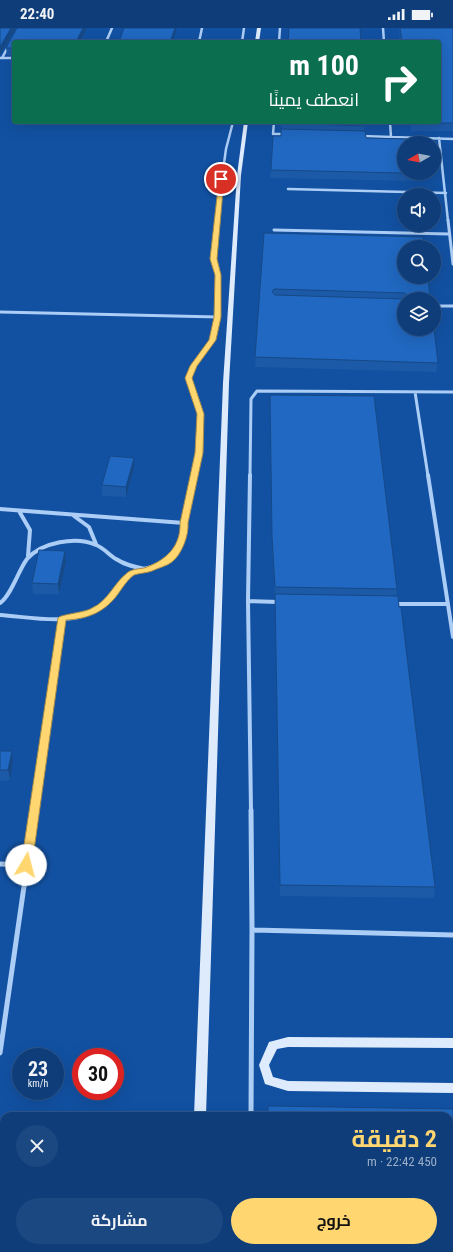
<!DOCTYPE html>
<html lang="ar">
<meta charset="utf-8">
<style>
:root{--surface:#0e3d7a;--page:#1c4881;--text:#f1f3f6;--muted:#9baec7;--line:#2e568b;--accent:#ffd670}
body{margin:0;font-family:"Roboto Condensed",Cairo,sans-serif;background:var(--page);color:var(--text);direction:rtl;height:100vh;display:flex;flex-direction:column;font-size:15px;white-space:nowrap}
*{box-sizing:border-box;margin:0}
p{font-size:13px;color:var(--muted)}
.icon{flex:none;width:22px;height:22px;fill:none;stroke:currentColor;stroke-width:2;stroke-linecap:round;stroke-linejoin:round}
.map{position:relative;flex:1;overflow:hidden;direction:ltr}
.drawer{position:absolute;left:0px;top:1084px;width:453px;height:140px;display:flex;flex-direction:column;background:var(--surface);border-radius:12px 12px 0 0;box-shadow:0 4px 16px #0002,0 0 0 1px var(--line);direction:rtl}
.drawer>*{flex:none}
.top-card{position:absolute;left:12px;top:12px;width:429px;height:84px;border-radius:4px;box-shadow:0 4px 16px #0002,0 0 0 1px var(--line);direction:rtl;background:#0b6e4f;color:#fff;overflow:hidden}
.needle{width:26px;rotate:260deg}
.fabs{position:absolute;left:397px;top:108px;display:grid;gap:8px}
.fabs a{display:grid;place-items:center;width:44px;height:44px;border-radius:50%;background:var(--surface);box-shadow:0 4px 16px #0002,0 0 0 1px var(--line);font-size:20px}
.speed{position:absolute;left:12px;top:1020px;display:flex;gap:8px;font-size:20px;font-weight:700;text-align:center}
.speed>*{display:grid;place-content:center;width:52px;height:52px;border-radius:50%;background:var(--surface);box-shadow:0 4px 16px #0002,0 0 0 1px var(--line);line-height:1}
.speed small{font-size:10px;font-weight:400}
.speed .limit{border:6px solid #d22;background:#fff;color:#111}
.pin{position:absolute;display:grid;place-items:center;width:34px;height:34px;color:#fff;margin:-17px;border:2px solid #fff;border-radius:50%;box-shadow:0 1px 4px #0007}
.me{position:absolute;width:44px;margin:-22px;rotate:8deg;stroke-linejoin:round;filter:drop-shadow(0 0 3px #0008)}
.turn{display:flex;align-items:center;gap:14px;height:84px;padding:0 16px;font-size:18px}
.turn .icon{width:52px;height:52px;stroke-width:2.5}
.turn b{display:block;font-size:28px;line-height:34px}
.round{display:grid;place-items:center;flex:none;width:42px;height:42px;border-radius:21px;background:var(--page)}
.head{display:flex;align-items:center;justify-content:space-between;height:68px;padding:0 16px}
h1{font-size:24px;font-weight:700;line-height:30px;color:var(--accent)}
.button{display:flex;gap:8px;margin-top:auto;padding:8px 16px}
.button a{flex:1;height:46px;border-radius:24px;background:var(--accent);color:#111;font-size:16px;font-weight:700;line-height:46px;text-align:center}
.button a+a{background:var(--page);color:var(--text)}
.status{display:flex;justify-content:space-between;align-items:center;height:28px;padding:0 20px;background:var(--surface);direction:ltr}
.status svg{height:11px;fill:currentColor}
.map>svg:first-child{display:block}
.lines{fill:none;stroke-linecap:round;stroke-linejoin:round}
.street-far3{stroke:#accdf5;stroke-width:2.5}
.street-far2{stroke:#accdf5;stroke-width:3}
.street-far1{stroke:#accdf5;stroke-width:4}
.street{stroke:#accdf5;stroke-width:5}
.secondary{fill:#ddebfd;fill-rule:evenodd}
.wall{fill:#1c59a6}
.shaded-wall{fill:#164987}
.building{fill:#2068c1;stroke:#164987;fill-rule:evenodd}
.route{fill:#ffd670;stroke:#a68b49}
</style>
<div class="status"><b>22:40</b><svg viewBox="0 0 49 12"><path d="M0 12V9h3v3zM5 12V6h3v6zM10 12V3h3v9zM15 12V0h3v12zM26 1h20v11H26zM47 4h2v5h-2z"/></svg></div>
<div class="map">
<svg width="453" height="1224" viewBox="0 0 453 1224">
<rect width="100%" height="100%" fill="#1251a2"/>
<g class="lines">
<path class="street-far3" d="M383,0L384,14
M106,14L112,0
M199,14L202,0
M242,14L244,0
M279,14L280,0
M0,30H14
M2,30L8,19
M274,94L273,106H285
M390,94L391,109
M361,108L453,111
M439,110L448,193
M288,161L446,165
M216,193L226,121L233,94"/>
<path class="street-far2" d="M448,192L453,236
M274,202L449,206
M434,278H453
M0,284L218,289
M415,364L428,448
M194,448L199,425L200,386L189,350L194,338L213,313L218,289V247L214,231L216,192
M250,448L251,371L257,363L453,364"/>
<path class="street-far1" d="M250,447L248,573L251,783
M428,447L453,609
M0,481L184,495
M19,483L30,502L28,528
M74,488L89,499L96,516
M248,573L279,574
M0,575C11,568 18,543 27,531C42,514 76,508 96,517C104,520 109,527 116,531C125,537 135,539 145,541
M394,576H448
M0,587C31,589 72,599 99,580C111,571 118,556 130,547C140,540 154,540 165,534C185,523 190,469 194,447
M35,783L62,590"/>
<path class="street" d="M251,782L252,902
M0,836L26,837
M0,1025L35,782
M251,1088L252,902L453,907
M449,1211H453
M253,1224L256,1220"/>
<path class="secondary" d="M257,0H261L259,14H255Z
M244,94H248L241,147L229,355L206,1088H194L223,355L237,147Z
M288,1009L453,1010V1020L288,1019L277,1021L269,1037L273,1049L288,1053L453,1055V1065L288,1063L265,1056L259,1037L269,1014Z
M190,1220H202V1224H190Z"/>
</g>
<path class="wall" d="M17,0H87L80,14H14V28L7,27L6,20Z
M399,0H453V103H411L410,94H439V14H400Z
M282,94L365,98L364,103L366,110L404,115V145H416L415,153L270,150L271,142L281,108Z
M264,205L423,209L438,335L436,344L255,339Z
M270,367L397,561L396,568L435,859L434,870L280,868L275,570L272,519Z
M134,430V440L126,469L102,468V457Z
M65,523L66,534L59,566H33L32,555Z
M0,723H12L13,734L10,752L0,753Z
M268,1078L453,1081V1166L449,1165V1088H268Z"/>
<path class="shaded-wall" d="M11,0H16L0,27V19Z
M83,0H87L80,14H76Z
M175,0H177L173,14H170Z
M134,430V440L126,469V459Z
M65,523L66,534L59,566L58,556Z
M12,723L13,734L10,752L8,742Z"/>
<path class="building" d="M0,0H11L0,19Z
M17,0H83L76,14H14V20H6Z
M124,0H175L170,14H119Z
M289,0H360L361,14H288Z
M400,0H453V95H412V94H439V14H402Z
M282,94H365V98L282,95Z
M281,101L365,103L366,110L412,111L413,115H404V145L271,142L273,108H281Z
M264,205L423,209L424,219H404V249H428L430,271H404V301H434L438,335L255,329ZM274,261L405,265L408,268L405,271L275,267L272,264Z
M270,367L374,368L397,561L275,559L272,508Z
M110,428L134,430L126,459L102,457Z
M39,522L65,523L58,556L32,555Z
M275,566L398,568L399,579H401L435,859L280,857Z
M0,723H12L8,742H0Z
M268,1078L453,1081V1148H449V1088H268Z"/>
<path class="route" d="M221,149L224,151L217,231L221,247V289L216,312L197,338L192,350L204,386L203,425L188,495C189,507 182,526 172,534C167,538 158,540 152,543C147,545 140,545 134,547C128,551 123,559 118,566C105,584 88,591 66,592L32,837L26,841L21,837L58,590C61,586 84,585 92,580C108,573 114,555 127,545C131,541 139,541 144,540C165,533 181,519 180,495L195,425L197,386L185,350L190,338L209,312L214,289L215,247L210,231L219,151Z"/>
</svg>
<div class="fabs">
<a><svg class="needle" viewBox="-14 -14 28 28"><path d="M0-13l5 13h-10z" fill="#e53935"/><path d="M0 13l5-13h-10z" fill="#9baec7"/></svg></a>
<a><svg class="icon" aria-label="sound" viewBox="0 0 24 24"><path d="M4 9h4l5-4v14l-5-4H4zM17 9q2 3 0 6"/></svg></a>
<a><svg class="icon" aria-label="search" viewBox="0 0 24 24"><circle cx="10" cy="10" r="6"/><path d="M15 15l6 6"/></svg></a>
<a><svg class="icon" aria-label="layers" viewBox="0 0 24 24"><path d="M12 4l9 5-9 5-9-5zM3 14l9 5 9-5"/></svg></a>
</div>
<div class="speed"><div>23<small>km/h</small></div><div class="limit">30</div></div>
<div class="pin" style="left:221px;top:151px;background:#d93025"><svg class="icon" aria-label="arrive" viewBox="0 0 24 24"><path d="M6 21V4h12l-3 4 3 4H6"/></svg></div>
<svg class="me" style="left:26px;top:837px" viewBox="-20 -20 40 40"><circle r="19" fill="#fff"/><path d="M0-13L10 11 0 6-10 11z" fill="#ffd670"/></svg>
<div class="top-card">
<div class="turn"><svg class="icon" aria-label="right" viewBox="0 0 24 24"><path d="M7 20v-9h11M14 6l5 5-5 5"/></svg><div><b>100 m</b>انعطف يمينًا</div></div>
</div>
<section class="drawer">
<div class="head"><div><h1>2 دقيقة</h1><p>450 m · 22:42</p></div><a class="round"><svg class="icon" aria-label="close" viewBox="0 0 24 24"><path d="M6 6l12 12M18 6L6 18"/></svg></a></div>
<div class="button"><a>خروج</a><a>مشاركة</a></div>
</section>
</div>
